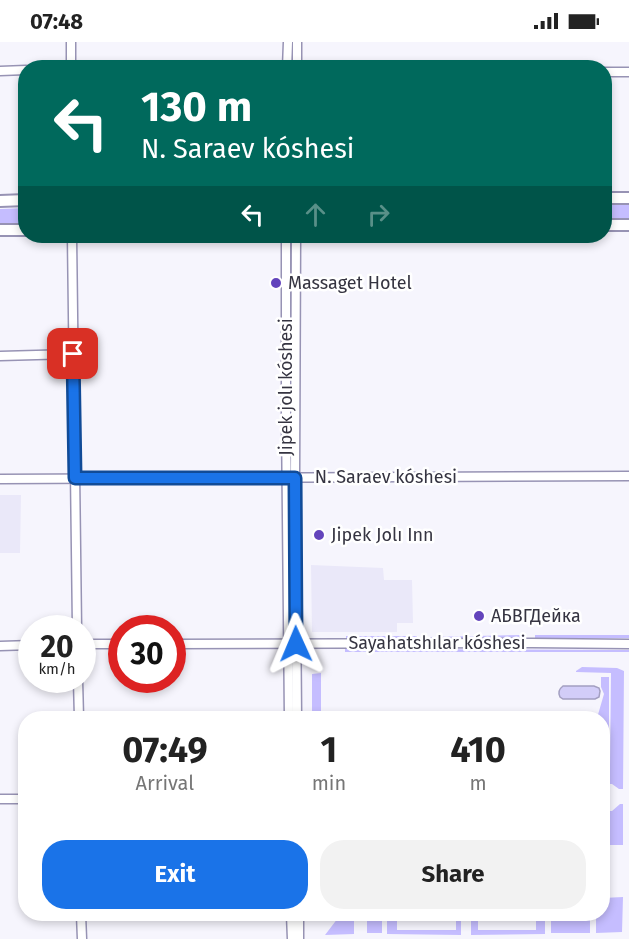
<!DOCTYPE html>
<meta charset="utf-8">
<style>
:root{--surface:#fff;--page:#f2f2f2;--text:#222;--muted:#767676;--accent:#1a73e8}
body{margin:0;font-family:"Fira Sans",sans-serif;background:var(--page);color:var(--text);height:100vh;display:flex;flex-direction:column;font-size:22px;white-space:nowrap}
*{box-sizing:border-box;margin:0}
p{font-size:20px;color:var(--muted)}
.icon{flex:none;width:33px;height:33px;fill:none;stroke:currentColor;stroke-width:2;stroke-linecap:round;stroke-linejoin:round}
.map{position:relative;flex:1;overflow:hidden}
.sheet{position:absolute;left:18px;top:669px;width:592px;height:210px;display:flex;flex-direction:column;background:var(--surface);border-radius:24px;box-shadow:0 3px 9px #0003}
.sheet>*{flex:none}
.banner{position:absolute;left:18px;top:18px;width:594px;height:183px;border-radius:24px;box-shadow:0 3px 9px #0003;background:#00695c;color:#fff;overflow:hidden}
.speed{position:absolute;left:18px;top:573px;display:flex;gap:12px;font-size:30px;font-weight:700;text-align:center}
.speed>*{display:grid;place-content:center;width:78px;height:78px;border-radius:50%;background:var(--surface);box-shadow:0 3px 9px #0003;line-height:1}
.speed small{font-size:15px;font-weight:400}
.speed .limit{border:9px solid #d22;background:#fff;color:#111}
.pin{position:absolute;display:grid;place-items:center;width:51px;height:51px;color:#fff;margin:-26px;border-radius:12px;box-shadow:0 3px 9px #0006}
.me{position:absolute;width:66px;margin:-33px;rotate:359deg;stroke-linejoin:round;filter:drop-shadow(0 0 4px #0008)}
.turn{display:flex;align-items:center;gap:21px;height:126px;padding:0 24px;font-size:27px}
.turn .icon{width:78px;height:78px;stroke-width:2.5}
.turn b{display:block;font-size:42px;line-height:51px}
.lanes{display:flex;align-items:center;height:57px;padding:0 24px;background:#0003;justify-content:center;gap:30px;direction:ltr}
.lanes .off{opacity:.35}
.eta{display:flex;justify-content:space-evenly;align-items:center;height:102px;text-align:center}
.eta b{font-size:36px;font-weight:700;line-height:42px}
.cta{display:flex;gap:12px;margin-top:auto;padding:12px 24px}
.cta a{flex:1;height:69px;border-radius:24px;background:var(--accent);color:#fff;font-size:24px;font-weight:700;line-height:69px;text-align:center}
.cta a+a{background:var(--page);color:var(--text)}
.status{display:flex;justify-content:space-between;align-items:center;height:42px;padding:0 30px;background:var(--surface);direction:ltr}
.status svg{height:16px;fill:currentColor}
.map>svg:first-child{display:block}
.built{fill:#eae8f9}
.green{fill:#c5bdff}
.water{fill:#d2cdf8;stroke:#a39fc1;stroke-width:1.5}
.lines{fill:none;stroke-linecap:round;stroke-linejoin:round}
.minor-casing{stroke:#9793b4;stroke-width:11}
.tertiary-casing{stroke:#9793b4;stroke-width:14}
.minor{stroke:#fff;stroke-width:8}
.tertiary{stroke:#fff;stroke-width:10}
.route-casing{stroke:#114b97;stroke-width:15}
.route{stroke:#1a73e8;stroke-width:10}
.poi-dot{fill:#6344bc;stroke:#fff;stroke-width:2}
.labels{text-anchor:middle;stroke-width:5;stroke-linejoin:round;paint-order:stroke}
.poi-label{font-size:18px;fill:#353441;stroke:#fff;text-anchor:start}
.street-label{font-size:18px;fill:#353441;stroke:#fff}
</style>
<div class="status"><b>07:48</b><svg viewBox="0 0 49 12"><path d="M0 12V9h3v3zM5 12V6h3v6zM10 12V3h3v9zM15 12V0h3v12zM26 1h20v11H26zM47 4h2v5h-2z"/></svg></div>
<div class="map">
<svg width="629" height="897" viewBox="0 0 629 897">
<rect width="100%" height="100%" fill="#f6f5fd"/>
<path class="built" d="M0,453H21L20,511H0Z
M311,523L383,526L384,538H412L413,581H397V590H312Z"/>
<path class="green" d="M629,160V178H605L604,161Z
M25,166V183H0V167Z
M526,593V597H429V595Z
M535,593H629V596L535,597Z
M346,594H417V597H346Z
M345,607L629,608V610H345Z
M582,625L617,626L624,629L623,747H619L612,742H603V726L610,725L611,631L576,630V629Z
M321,631V670H312V632Z
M601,635H609V724H603C603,717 608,712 607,705C606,695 606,705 603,696C601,691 603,682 603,676H597L604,652L601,645Z
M620,762H623V803H603V769H612Z
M623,855L622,890L596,891V872H603V856Z
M341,872H354V892L325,893Z
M367,872H382V891H367Z
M387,872H397V888H456V873H461V893L387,892Z
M536,872H545V892L471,893V874H478V888H536Z
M551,872H590V891H551Z"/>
<path class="water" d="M563,644H594L599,646L600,649L599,655L595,657H563L560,655C558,651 559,647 563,644Z"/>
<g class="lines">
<g class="minor-casing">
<path id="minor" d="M71,0V26
M287,26L288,0
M297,26V0
M0,29L26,28
M604,30H629
M72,194L77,586
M286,194V374L289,676
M296,194L295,436L297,676
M0,314L73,312
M0,437L629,434
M82,602H122
M172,602L532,601L629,602
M0,604L32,603
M78,638L79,676
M0,757H26
M81,872L82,897
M291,872L292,897
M299,872V897"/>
</g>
<g class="tertiary-casing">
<path id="tertiary" d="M604,156H629
M0,159L26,158
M604,183H629
M0,188H26"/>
</g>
<use href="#minor" class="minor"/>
<use href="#tertiary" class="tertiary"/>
</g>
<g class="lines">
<g class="route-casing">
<path id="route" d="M73,312L75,436H295L296,602"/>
</g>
<use href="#route" class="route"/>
</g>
<g class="poi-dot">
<circle cx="276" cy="241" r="6"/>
<circle cx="319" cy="493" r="6"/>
<circle cx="479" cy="574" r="6"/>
</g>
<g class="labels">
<g class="poi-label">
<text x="288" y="247">Massaget Hotel</text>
<text x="331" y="499">Jipek Jolı Inn</text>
<text x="491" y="580">АБВГДейка</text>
</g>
<g class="street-label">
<text transform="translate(286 345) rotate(-90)" y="6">Jipek jolı kóshesi</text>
<text x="386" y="441">N. Saraev kóshesi</text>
<text x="437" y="607">Sayahatshılar kóshesi</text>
</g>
</g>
</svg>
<div class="speed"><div>20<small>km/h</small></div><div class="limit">30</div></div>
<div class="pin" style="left:73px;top:312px;background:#d93025"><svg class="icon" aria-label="arrive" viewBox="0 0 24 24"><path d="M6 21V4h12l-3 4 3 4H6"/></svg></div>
<svg class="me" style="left:296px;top:602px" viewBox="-20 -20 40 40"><path d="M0-17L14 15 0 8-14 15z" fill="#1a73e8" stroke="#fff" stroke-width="4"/></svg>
<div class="banner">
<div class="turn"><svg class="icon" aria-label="left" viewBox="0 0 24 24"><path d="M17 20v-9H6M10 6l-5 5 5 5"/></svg><div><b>130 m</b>N. Saraev kóshesi</div></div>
<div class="lanes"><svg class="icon" aria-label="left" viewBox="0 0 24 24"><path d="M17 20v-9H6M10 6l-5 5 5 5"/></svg><svg class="icon off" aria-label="ahead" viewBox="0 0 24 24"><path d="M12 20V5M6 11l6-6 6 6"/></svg><svg class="icon off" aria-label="right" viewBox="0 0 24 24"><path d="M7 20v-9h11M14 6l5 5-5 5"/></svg></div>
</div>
<section class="sheet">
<div class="eta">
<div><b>07:49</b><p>Arrival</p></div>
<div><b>1</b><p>min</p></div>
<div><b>410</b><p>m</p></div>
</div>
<div class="cta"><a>Exit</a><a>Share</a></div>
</section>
</div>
